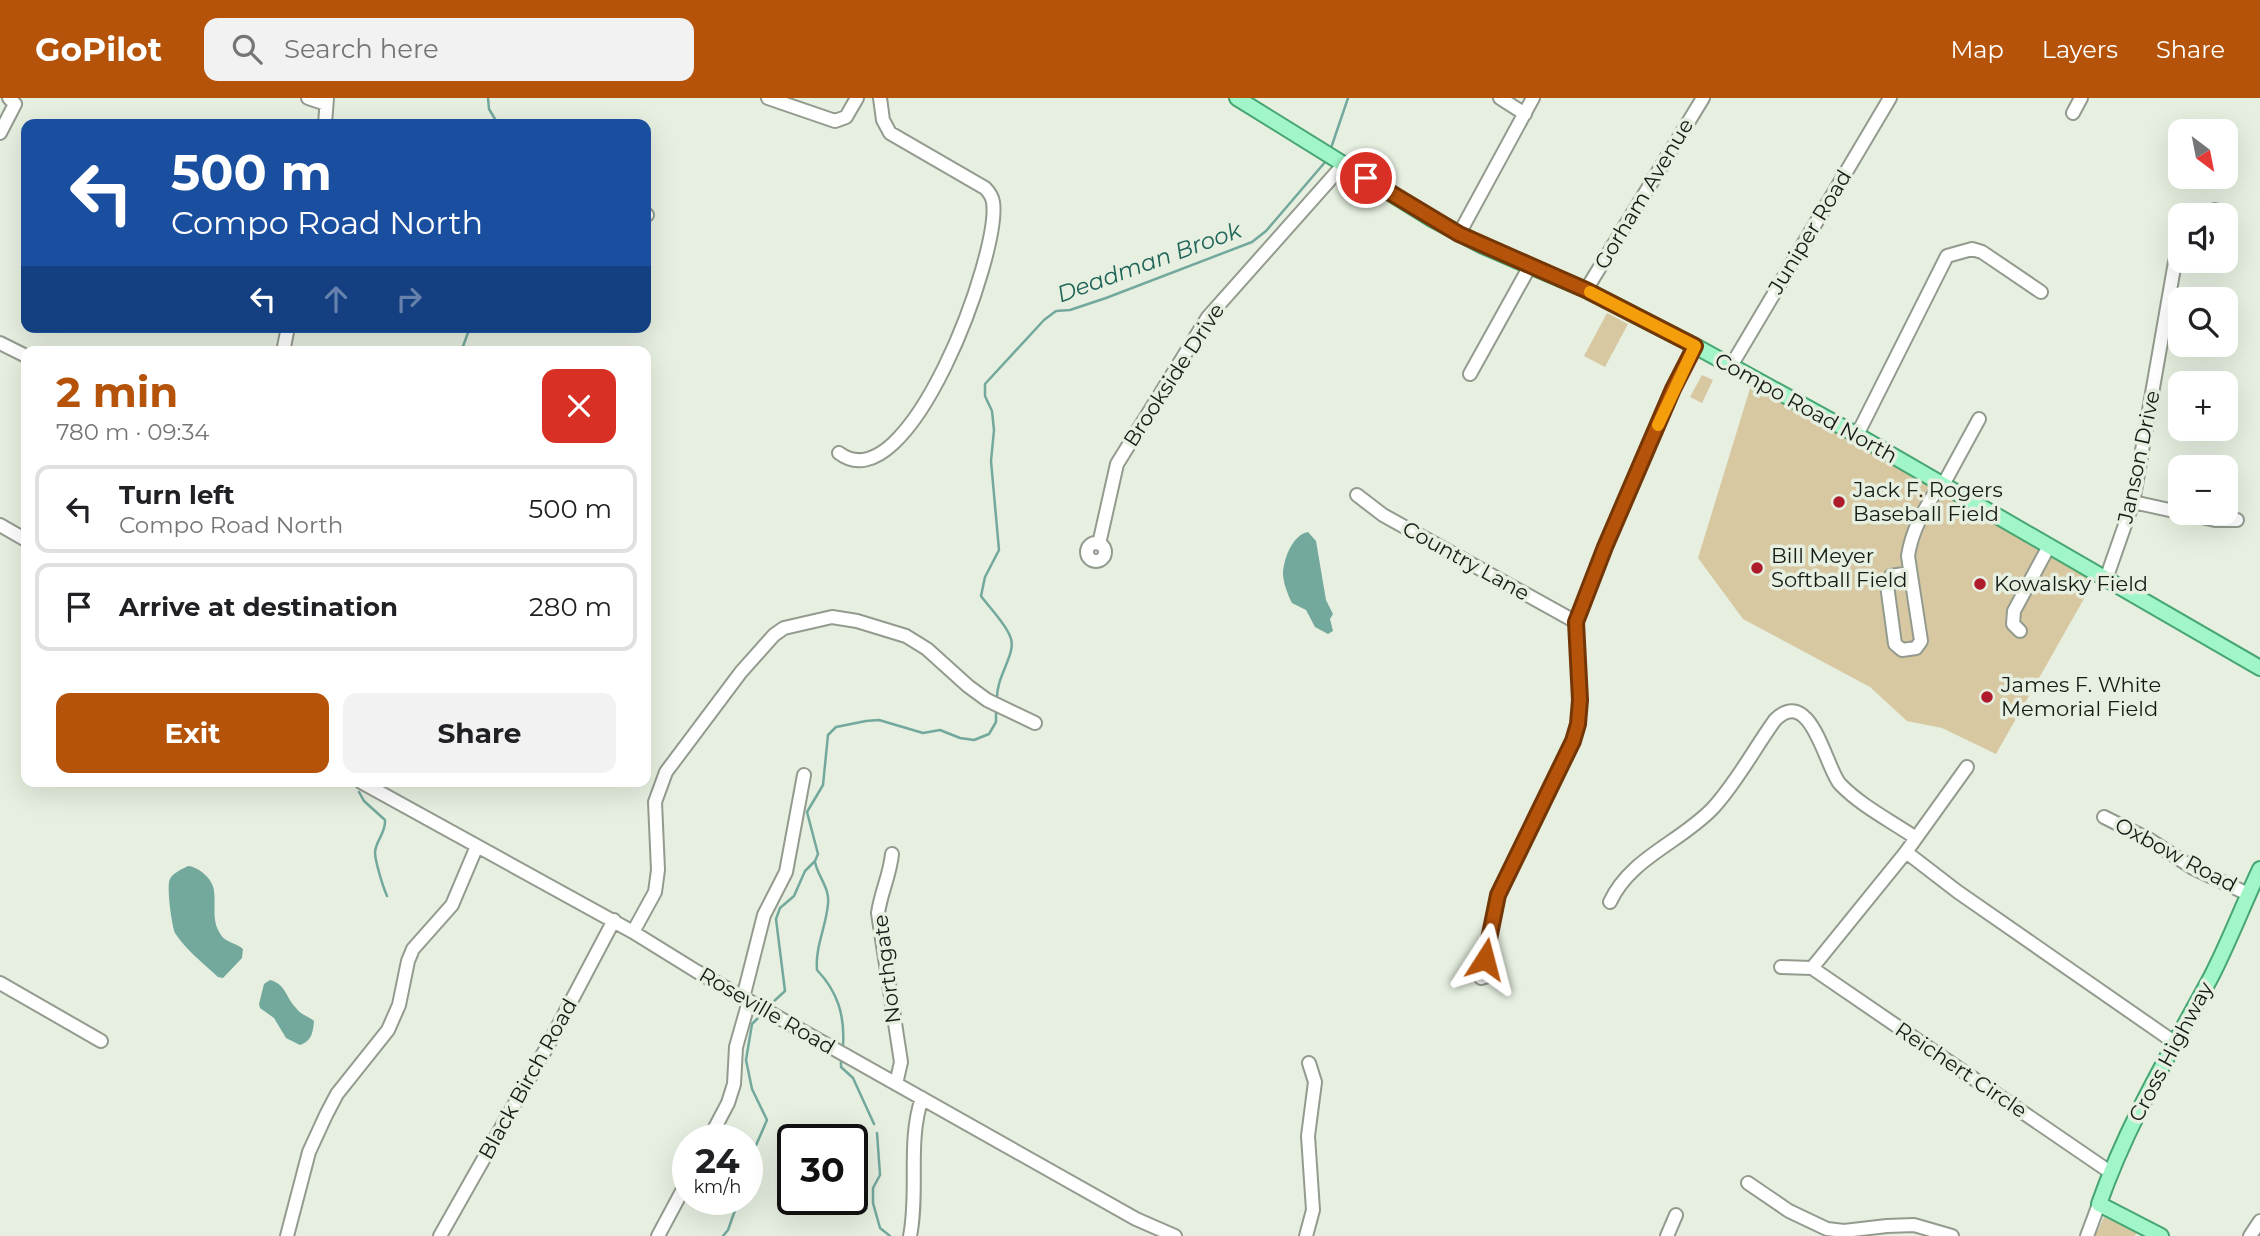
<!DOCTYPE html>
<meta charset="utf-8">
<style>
:root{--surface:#fff;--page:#f2f2f2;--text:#202124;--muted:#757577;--line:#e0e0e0;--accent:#b45309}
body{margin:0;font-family:Montserrat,sans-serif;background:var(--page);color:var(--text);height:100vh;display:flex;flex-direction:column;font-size:26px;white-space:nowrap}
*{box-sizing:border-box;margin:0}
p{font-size:23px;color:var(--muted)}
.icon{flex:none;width:38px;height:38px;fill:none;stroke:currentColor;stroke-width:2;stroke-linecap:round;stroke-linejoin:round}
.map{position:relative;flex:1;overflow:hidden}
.panel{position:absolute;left:21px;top:248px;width:630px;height:441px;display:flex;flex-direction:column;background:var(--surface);border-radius:14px;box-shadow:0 7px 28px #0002}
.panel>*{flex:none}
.banner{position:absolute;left:21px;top:21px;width:630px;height:214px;border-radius:14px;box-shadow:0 7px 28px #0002;background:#1a4fa0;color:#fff;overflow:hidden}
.needle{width:46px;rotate:148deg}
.controls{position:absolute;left:2168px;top:21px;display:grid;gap:14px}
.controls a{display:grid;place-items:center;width:70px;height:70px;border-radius:14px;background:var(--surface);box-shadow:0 7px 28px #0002;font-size:35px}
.speed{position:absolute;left:672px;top:1026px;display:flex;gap:14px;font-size:35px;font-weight:700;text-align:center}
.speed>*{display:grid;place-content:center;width:91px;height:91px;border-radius:50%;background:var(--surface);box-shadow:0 7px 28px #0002;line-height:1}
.speed small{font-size:18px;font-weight:400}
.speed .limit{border:4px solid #111;border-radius:10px;background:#fff;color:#111}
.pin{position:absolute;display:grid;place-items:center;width:60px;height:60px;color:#fff;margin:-30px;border:4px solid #fff;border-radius:50%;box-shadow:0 2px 7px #0007}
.me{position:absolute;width:77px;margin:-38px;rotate:9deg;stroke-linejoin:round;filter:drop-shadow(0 0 5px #0008)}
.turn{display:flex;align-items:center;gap:24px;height:147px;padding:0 35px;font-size:32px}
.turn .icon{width:91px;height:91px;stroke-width:2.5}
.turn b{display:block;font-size:49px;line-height:60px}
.lanes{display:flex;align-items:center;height:66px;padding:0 35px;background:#0003;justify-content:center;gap:35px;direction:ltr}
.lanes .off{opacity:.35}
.round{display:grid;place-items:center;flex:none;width:74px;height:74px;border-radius:14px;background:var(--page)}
.head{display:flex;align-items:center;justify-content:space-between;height:119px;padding:0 35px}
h1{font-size:42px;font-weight:700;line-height:52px;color:var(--accent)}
.button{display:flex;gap:14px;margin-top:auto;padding:14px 35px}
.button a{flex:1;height:80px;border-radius:14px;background:var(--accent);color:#fff;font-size:28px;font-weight:700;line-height:80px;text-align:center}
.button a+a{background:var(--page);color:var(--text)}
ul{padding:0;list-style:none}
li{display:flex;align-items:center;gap:21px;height:88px;margin:0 14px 10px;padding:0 21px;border:4px solid var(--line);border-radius:14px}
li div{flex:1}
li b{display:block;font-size:26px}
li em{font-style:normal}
header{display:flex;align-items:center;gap:42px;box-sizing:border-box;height:98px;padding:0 35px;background:var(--accent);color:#fff}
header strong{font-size:33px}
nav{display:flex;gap:38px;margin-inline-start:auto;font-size:24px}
.search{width:490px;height:63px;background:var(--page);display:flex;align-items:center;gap:18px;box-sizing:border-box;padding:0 24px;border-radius:14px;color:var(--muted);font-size:26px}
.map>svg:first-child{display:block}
.green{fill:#d7c8a2}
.water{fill:#73a89c}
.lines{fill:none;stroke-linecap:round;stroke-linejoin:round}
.stream{stroke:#73a89c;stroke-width:2.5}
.minor-casing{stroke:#939b8e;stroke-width:16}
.major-casing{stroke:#47a572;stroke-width:18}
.minor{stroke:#fff;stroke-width:12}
.major{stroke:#a0f6c8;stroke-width:14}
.route-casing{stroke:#753606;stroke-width:18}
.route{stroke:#b45309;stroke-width:12}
.slow{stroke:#f59e0b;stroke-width:12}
.poi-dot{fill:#ae1b2b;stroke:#e6efe0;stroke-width:2.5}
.labels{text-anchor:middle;stroke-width:7;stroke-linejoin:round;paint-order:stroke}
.street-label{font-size:21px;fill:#171b16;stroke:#e6efe0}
.poi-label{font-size:21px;fill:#171b16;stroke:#e6efe0;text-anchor:start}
.water-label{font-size:23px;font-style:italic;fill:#1f6458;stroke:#e6efe0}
</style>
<header>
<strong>GoPilot</strong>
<div class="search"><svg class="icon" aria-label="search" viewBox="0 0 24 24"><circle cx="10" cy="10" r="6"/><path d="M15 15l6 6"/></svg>Search here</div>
<nav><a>Map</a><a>Layers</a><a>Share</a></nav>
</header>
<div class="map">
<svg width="2260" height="1138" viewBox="0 0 2260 1138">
<rect width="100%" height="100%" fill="#e6efe0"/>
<path class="green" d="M1607,215L1628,226L1605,269L1584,258Z
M1702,277L1713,282L1702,305L1690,299Z
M1752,284L1865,346L2094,483L1996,656L1942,630L1907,623L1870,589L1743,521L1698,460Z
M2104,1119L2138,1135L2134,1138H2095Z"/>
<path class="water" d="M1308,434L1316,443L1326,502L1333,516L1330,521L1333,533L1328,536L1315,529L1306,512L1292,505C1288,497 1284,487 1283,477C1283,462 1292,437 1308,434Z
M188,768C199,769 213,781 214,793C216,808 211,823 221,837C226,845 237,845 243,851L242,860L223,880L218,879C204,866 186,852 175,835C172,829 166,787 170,781C173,775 182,771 188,768Z
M270,882C286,886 286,900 296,910C301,917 308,918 314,923C313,934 312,943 300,947L286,940L274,920L260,910L259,906L264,886Z"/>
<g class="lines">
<path class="stream" d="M488,0L489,11L495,21L494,26
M1330,53L1348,0
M461,254L470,229
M997,601C996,577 1018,555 1010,538C1005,525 989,509 981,498L985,479L999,452L991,363L994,332L992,313L985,298V286L1044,222L1056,213L1070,212L1106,200L1252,144L1266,133L1326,63
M359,694L364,703L385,722C386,735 376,742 375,754C375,763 383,789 387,798
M815,764C818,779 830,790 828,806C826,829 815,849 817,872C838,894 845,918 843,948
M772,905L785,893L776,821L780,810L794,798L805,773L815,763L818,756L807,714L823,687L828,637L836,629L866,623L879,622L923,635L940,632L960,640L974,642L989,636L996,624V611
M841,963V969L853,980L874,1026
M877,1035L880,1077L873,1090V1105L880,1130L890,1138
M747,1068L767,1022L752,991L746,962L752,926L758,920
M723,1138L728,1132L739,1101"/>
<g class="minor-casing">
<path id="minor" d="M308,0L326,6
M768,0L835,23L846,19L857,0
M1500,0L1525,16
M2073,15L2081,0
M325,26L327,0
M0,35L15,6L9,0
M646,116L647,117
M2210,117L2215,112
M1459,136L1533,0
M1586,192L1703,0
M0,245L26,258
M283,254L288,229
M1731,268L1890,0
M1470,276L1530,168
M1857,337L1947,158L1972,151L1982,154L2041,194
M839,355C908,408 1001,155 993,104C992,98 989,94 985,90L890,35L883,22L880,0
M1943,387L1979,321
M1357,397L1383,417L1576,524
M2133,404L2215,422H2237
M0,427L26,442
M1087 454a9 9 0 1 1 18 0a9 9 0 1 1-18 0Z
M1099,446L1117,366L1208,219L1344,66
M1910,475L1891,478L1887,487L1895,546L1902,552L1916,550L1921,543L1908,458C1912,430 1926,409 1941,385
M2106,481L2133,404L2175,164L2180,152
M2020,533L2013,526L2014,513L2049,448
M361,684L633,834L696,873L1136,1121L1175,1138
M2104,719L2150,742L2193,770L2248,796
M1906,754L1958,794L2174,944
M892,756C890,777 881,794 878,815L901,964L896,986
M1610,804C1630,760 1681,744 1713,710C1737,684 1754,651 1775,622C1811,586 1826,671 1840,686C1861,708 1891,723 1916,740
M633,834L655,794L658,772L655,704L666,674L741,574L774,537L784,530L832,519L857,523L906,538L927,551L968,588L987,602L1035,625
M1485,861L1479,864L1477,868L1481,880L1488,878C1492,871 1490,867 1485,861L1498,797L1573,643L1578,626L1580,602L1576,524L1605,449L1673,291L1695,248
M1781,869L1812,870L2110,1074
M1812,870L1906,754L1967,669
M0,885L101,943
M743,900L764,817L786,774L804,677
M709,1041L728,1005L734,986L736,949L749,903
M1748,1085L1789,1113L1827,1131L1844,1133L1887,1128L1914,1127L1952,1138
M287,1138L309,1054L326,1017L337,996L388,932L399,907L408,863L413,851L452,807L477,748
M440,1138L547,949L614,822
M658,1138L688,1082
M910,1138C919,1093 907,1044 922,1000
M1306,1138L1313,1112L1308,1038L1315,984L1309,965
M1667,1138L1676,1117
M2087,1138L2099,1106
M2250,1138L2260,1123"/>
</g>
<g class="major-casing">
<path id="major" d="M1237,0L1432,121L1483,148L1586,192L1695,248L1857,337L2260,570
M2161,1138L2099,1106C2127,1026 2171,953 2211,879C2229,844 2243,807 2260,771"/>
</g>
<use href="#minor" class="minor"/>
<use href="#major" class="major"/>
</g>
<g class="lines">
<g class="route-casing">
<path id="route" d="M1366,80L1459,136L1586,192L1695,248L1673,291L1605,449L1576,524L1580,602L1578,626L1573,643L1498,797L1485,861"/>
</g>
<use href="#route" class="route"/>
<path class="slow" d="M1590,194L1695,248L1658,327"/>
</g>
<g class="poi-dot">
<circle cx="1839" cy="404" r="7"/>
<circle cx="1757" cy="470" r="7"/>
<circle cx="1980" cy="486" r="7"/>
<circle cx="1987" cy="599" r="7"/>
</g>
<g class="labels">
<g class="street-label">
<text transform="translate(1644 96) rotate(-59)" y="7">Gorham Avenue</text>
<text transform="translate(1810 134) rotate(-59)" y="7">Juniper Road</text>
<text transform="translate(1174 277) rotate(-57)" y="7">Brookside Drive</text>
<text transform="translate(1806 310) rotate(29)" y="7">Compo Road North</text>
<text transform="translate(2139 359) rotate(-78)" y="7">Janson Drive</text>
<text transform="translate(1466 463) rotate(29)" y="7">Country Lane</text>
<text transform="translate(2176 757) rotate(28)" y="7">Oxbow Road</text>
<text transform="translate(887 871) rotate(-97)" y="7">Northgate</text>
<text transform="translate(767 913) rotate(30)" y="7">Roseville Road</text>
<text transform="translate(2171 954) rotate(-62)" y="7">Cross Highway</text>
<text transform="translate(1961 972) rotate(34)" y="7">Reichert Circle</text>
<text transform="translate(528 981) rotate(-61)" y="7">Black Birch Road</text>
</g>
<g class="poi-label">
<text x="1853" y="399">Jack F. Rogers<tspan x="1853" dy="24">Baseball Field</tspan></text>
<text x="1771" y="465">Bill Meyer<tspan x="1771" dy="24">Softball Field</tspan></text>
<text x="1994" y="493">Kowalsky Field</text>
<text x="2001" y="594">James F. White<tspan x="2001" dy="24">Memorial Field</tspan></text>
</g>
<g class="water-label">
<text transform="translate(1149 164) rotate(-20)" y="8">Deadman Brook</text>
</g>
</g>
</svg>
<div class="controls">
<a><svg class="needle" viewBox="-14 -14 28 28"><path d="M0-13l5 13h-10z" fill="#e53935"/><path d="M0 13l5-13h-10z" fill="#757577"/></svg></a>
<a><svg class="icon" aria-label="sound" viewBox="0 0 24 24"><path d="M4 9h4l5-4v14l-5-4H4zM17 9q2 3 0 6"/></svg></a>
<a><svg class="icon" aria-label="search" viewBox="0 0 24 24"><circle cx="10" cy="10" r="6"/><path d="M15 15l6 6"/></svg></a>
<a>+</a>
<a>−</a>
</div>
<div class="speed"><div>24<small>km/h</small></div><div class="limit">30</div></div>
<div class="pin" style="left:1366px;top:80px;background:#d93025"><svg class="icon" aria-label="arrive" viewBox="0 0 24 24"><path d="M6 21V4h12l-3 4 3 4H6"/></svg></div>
<svg class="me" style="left:1485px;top:861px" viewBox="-20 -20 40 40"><path d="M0-17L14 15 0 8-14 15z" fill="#b45309" stroke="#fff" stroke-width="4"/></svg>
<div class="banner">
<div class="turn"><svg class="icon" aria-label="left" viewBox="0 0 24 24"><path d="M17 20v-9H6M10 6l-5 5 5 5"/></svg><div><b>500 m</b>Compo Road North</div></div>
<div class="lanes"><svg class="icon" aria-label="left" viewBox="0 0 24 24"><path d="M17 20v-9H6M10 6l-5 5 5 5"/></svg><svg class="icon off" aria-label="ahead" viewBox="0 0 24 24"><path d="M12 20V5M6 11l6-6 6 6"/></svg><svg class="icon off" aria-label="right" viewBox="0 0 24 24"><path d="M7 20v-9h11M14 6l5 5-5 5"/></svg></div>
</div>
<section class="panel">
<div class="head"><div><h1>2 min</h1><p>780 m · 09:34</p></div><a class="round" style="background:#d93025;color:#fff"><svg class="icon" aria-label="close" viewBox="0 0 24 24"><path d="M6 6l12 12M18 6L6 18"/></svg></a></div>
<ul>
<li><svg class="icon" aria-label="left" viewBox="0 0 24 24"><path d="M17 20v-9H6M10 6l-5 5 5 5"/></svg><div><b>Turn left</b><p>Compo Road North</p></div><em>500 m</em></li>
<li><svg class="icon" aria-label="arrive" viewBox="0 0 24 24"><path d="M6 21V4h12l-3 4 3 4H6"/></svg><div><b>Arrive at destination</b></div><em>280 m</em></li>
</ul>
<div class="button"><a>Exit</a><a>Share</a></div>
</section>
</div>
